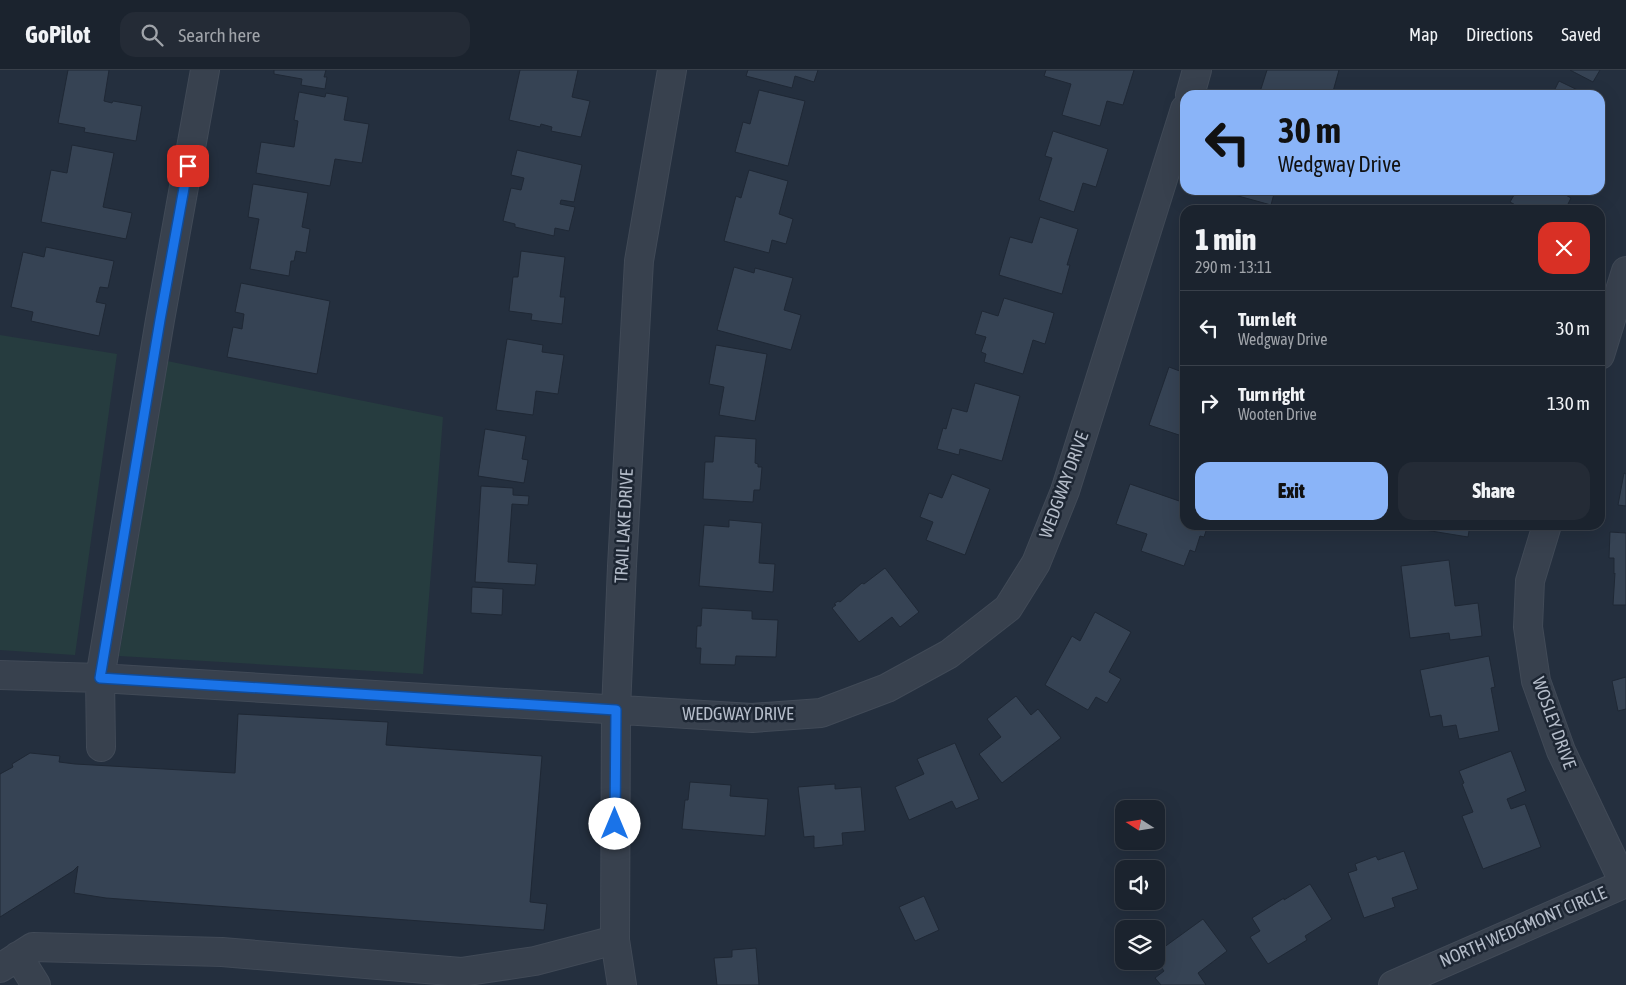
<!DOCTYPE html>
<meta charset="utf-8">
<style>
:root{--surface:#1b232e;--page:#242b36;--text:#f1f3f6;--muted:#a0a4aa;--line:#39404a;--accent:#8ab4f8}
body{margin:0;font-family:"Asap Condensed",sans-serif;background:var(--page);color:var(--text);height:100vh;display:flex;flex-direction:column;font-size:19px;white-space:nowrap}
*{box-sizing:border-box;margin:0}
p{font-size:16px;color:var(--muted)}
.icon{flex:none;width:28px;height:28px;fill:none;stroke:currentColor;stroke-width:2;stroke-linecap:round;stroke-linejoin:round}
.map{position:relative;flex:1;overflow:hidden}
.sheet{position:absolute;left:1180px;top:135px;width:425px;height:325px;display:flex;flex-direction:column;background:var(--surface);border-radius:15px;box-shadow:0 5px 20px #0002,0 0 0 1px var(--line)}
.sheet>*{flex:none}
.guide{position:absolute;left:1180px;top:20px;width:425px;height:105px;border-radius:15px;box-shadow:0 5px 20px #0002,0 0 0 1px var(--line);background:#8ab4f8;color:#111;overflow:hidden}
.needle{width:32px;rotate:282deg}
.tools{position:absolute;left:1115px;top:730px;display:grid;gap:10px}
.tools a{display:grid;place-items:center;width:50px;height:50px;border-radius:10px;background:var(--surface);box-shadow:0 5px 20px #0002,0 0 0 1px var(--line);font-size:25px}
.pin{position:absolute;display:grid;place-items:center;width:42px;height:42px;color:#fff;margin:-21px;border-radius:10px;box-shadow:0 2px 8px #0006}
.me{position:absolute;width:55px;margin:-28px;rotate:0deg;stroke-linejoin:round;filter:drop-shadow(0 0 4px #0008)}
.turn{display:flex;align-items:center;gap:18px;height:105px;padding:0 15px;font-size:22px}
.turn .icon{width:65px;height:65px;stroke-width:2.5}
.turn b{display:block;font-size:35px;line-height:42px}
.round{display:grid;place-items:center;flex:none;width:52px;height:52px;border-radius:15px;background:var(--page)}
.summary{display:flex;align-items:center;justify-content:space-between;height:85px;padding:0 15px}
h1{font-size:30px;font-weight:800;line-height:38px}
.action{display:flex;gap:10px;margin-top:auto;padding:10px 15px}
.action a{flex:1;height:58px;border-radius:15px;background:var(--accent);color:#111;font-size:20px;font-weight:800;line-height:58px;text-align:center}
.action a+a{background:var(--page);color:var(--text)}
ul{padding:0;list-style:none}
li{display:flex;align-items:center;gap:15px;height:75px;padding:0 15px;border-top:1px solid var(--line)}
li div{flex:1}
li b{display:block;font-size:19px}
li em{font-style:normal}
header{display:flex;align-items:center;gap:30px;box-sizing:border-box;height:70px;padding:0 25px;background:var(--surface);border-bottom:1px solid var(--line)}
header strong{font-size:24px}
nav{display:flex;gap:28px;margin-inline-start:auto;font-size:18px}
.search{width:350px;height:45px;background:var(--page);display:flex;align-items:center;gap:12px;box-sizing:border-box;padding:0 18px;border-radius:15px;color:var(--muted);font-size:19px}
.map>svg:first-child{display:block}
.green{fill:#263c3f}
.building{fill:#364354;stroke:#1f2835}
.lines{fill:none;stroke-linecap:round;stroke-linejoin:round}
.minor-casing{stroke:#414a57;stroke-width:30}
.minor{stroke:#38414e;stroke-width:28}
.route-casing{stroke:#114b97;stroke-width:12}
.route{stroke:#1a73e8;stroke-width:9}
.labels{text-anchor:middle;stroke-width:5;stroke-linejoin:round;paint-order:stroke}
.street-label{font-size:18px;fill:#b4bcc9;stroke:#1d2633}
</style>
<header>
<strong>GoPilot</strong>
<div class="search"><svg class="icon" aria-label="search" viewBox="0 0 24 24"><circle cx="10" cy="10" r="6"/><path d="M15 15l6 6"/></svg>Search here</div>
<nav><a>Map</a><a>Directions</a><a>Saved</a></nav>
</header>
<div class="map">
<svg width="1626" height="915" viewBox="0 0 1626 915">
<rect width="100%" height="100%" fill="#242f3e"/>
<path class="green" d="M0,265L117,284L75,585L0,580Z
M167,291L443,347L423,604L119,586Z"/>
<path class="building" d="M68,0H109L104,31L112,33L113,31L142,36L136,71L84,62L85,58L58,53Z
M274,0H326L324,7H327L325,19L301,15L302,9L274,4Z
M520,0H578L572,27L590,31L581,67L551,61L552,57L541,54L540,57L509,50Z
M748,0H818L814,12L795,6L792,18L746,6Z
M1046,0H1134L1123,35L1107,31L1100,56L1062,45L1071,14L1044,6Z
M1267,0H1339L1332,25H1259Z
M1570,0H1600L1593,12Z
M1559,11L1588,25H1552Z
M759,20L805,31L788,96L735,82L743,52L750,54Z
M299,22L325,27L326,23L348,27L344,50L369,54L362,93L335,89L330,116L256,103L261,72L294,77L298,51L294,50Z
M1053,61L1108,79L1096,117L1083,113L1074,142L1039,130L1052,88L1045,86Z
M72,75L114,83L103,137L132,143L126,169L41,152L51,100L67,103Z
M517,80L582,95L574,132L561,130L560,134L575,137L569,161L555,158L554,166L515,157V154L503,151L511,118L521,120L524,108L511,105Z
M749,100L788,111L779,144L793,149L786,174L772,170L769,183L724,171L736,126L741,128Z
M253,114L308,123L302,157L310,159L306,183L296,181L294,191H291L289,206L250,199L259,149L248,147Z
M1232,120H1275L1271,135L1231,124Z
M1517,120H1557L1571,128L1565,140H1517L1519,137L1510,132Z
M1040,147L1078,159L1067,195H1070L1062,224L999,205L1010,167L1032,173Z
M46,177L114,191L108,218L100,217L96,232L106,234L99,266L31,251L33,242L11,237L23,182L44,187Z
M521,181L565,187L560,227H565L562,254L531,250L532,244L509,241L513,207H518Z
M734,197L754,203L755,198L793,208L784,240L801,245L791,280L717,260Z
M241,213L330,231L317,304L227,287L233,257L242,259L244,244L235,242Z
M1004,228L1054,243L1045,274L1033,270L1023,304L984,292L986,284L981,282L986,267L975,264L982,241L998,246Z
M507,269L543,275L542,282L564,285L558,324L536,321L533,345L496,340Z
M716,275L767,284L755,351L719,345L724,317L709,314Z
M1169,297L1185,303V367L1149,355Z
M975,313L1020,326L1002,391L960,379L959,385L937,379L943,358L946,359L952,338L967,342Z
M485,359L526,366L522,389L528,390L524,413L478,406Z
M715,366L756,369L755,393L758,394V397H762L760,420H754L753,432L703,429L705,392H713Z
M1624,403L1626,404V436L1618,435Z
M952,404L990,419L965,485L926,470L933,452L920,447L929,423L942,428Z
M1130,414L1185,433V455H1208L1204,467L1200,466L1195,482L1190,480L1184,496L1141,481L1147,464L1116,454Z
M481,416L513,418V425L529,426L528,435L512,434L508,492L537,494L535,515L475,512Z
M729,450L762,453L759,493L775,494L773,522L699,516L704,455L729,457Z
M1426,455H1470L1468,467L1425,460Z
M1610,462L1626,463V535H1613L1615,503L1614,504V488H1609Z
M1449,490L1455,536L1478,533L1482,566L1450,570L1449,563L1410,568L1401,496Z
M885,498L919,542L900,557L892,547L859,572L832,538L836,535L834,534L838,531L840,532L862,513L864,514Z
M472,517L503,519L502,545L471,543Z
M702,538L752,541V549L778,550L776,587L736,586L735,595L700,594L701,578H696L697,556H701Z
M1095,542L1131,562L1109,602L1121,609L1107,633L1096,627L1088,640L1045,615L1072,566L1080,571Z
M1489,586L1495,617L1491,618L1499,661L1459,669L1456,655L1443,657L1441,645L1430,647L1420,600Z
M1626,607V639L1618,641L1612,611Z
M1016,626L1031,645L1038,639L1061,668L1002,713L979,684L1001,667L987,649Z
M238,644L388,652L386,675L542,686L530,832L547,834L544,860L106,828L74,823L78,796L73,801L0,847V704L13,697L12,694L30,683L60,686L59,692L75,694L235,703Z
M955,673L979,729L956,739L952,731L909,750L895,717L924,704L917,689Z
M1511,681L1526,721L1507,729L1511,739L1525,734L1541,777L1483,799L1462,746L1473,742L1462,714L1464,713L1459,701Z
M690,712L731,715L730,726L768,729L765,766L682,759L685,730H688Z
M835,714V719L861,717L865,761L842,763L843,775L814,778V766L804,767L798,717Z
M1404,781L1418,819L1392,828L1395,837L1364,848L1348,803L1357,800L1355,794L1376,786L1378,790Z
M1310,814L1332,849L1305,866L1307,870L1268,894L1250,867L1260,861L1252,848L1284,828V830Z
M924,826L939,860L915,871L899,837Z
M1203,849L1227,881L1198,903L1206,915H1161L1155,908L1164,901L1156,890V883Z
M756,878L759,915H717L714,888L732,887V880Z"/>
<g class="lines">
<g class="minor-casing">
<path id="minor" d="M1190,25L1197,0
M1600,285L1626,201
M1547,455L1530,511L1528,557L1536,611L1561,681L1624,813
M0,605L100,608L752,648L821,643L887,618L949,584L1008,538L1036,493L1065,421L1185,39
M101,677L100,608L160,250L205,0
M18,886L36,915
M0,898L33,877L222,882L461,902L535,891L615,870
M622,915L615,870L616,640L622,496L639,191L672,0
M1393,915L1626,813"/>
</g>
<use href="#minor" class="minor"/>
</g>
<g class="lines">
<g class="route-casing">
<path id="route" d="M188,96L160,250L100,608L616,640L615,754"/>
</g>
<use href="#route" class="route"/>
</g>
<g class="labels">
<g class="street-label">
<text transform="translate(1064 415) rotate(-70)" y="6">WEDGWAY DRIVE</text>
<text transform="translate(624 456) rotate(-87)" y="6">TRAIL LAKE DRIVE</text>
<text x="738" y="650">WEDGWAY DRIVE</text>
<text transform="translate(1554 653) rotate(70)" y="6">WOSLEY DRIVE</text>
<text transform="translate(1523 857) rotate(-23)" y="6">NORTH WEDGMONT CIRCLE</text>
</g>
</g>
</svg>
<div class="tools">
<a><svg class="needle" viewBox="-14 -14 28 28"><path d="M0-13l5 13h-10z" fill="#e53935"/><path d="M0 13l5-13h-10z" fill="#a0a4aa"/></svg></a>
<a><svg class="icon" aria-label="sound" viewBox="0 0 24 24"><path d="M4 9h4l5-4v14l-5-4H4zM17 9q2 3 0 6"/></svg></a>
<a><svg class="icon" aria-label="layers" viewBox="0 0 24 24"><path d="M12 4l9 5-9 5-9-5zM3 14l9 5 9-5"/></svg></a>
</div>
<div class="pin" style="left:188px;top:96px;background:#d93025"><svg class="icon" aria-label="arrive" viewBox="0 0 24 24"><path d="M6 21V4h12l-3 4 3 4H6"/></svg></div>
<svg class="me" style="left:615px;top:754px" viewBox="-20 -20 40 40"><circle r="19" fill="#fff"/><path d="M0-13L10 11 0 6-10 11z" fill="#1a73e8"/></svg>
<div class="guide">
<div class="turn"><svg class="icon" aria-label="left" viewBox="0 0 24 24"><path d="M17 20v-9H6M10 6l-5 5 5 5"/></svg><div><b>30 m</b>Wedgway Drive</div></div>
</div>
<section class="sheet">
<div class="summary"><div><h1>1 min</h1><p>290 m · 13:11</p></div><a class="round" style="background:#d93025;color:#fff"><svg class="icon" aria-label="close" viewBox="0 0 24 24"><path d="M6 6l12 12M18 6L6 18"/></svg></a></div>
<ul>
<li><svg class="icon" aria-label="left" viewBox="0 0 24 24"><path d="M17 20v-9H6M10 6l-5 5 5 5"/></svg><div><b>Turn left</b><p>Wedgway Drive</p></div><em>30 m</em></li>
<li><svg class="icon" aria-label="right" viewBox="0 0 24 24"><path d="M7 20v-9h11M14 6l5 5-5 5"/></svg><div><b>Turn right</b><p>Wooten Drive</p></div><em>130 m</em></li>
</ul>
<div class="action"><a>Exit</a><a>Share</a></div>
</section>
</div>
